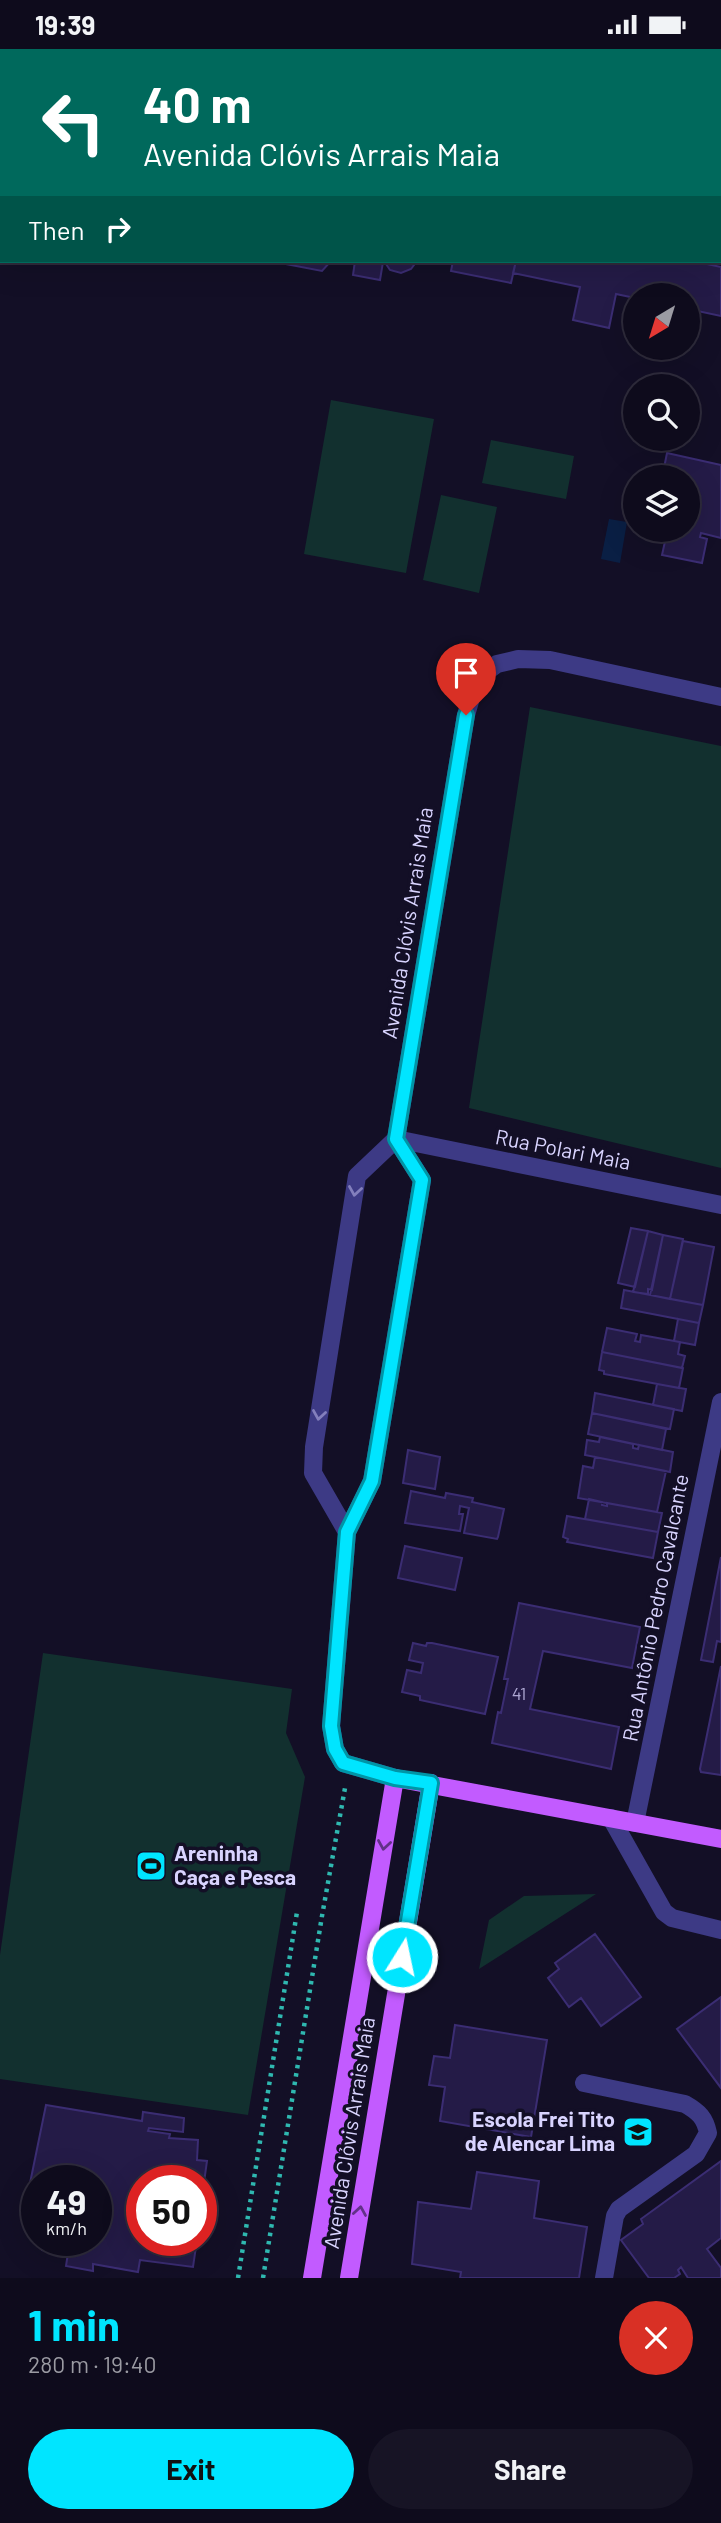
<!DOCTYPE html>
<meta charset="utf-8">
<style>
:root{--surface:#0e0b1c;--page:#171425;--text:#f1f3f6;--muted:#9b9ba3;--line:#2e2b3b;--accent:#00e5ff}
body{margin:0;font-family:Barlow,sans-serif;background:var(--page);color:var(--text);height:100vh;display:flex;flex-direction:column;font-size:26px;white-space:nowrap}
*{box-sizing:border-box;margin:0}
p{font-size:23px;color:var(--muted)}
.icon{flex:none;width:38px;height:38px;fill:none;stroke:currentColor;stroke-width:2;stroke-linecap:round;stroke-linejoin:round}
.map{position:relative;height:2229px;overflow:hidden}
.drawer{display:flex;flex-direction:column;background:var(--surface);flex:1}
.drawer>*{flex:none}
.banner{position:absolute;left:0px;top:0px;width:721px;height:214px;box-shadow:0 7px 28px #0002,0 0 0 2px var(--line);background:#00695c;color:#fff;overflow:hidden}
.needle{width:46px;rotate:218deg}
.buttons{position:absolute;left:623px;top:234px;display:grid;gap:14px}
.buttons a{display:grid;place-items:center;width:77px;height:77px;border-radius:50%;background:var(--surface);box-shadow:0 7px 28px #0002,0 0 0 2px var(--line);font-size:35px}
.speed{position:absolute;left:21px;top:2116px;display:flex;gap:14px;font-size:35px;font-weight:700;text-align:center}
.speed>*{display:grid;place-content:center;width:91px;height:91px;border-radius:50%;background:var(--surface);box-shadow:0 7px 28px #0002,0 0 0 2px var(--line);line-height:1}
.speed small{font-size:18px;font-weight:400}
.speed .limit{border:10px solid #d22;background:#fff;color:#111}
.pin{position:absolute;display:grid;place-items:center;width:60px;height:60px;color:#fff;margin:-72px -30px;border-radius:50% 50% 50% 0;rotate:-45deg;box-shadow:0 0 7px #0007}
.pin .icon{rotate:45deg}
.me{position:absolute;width:77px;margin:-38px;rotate:10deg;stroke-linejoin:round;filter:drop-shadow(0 0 5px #0008)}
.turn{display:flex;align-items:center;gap:24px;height:147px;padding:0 28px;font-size:32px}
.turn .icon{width:91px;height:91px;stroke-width:2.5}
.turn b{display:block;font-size:49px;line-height:60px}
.then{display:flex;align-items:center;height:66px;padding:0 28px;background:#0003;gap:14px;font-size:26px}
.round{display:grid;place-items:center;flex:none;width:74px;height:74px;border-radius:37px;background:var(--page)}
.headline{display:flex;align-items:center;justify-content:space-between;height:119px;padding:0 28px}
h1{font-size:42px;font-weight:700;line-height:52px;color:var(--accent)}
.action{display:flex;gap:14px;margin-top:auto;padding:14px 28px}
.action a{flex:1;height:80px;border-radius:42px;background:var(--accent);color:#111;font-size:28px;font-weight:700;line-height:80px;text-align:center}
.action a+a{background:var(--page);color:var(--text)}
.status{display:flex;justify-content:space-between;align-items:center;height:49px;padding:0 35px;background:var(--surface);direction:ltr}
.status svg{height:19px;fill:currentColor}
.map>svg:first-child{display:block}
.green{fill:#12302f}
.water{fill:#0a1f44}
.building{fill:#241b47;stroke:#3b2d73;stroke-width:2}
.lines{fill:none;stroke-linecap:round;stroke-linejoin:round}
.path{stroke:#2fb8b0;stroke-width:4.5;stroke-dasharray:3.5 5;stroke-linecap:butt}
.minor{stroke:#3d3a85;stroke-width:18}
.major{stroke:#c25bff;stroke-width:18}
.oneway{stroke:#837fbc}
.oneway2{stroke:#623188}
.route-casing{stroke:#0095a6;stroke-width:18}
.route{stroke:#00e5ff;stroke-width:12}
.labels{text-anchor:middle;stroke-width:7;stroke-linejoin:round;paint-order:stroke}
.number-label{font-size:18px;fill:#aca6d1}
.street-label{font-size:21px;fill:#d9d4ff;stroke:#130f26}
.poi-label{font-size:21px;font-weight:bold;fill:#d9d4ff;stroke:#130f26;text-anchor:start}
</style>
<div class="status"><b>19:39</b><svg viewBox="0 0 49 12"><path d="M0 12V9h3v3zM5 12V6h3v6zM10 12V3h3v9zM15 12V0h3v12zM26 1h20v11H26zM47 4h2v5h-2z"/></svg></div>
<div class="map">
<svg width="721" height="2229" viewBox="0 0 721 2229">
<rect width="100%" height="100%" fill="#130f26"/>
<path class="green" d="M331,351L434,370L406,524L304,505Z
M491,391L574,407L566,450L482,434Z
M441,446L497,458L479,544L423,531Z
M530,658L721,697V1119L469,1059Z
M43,1604L292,1640L286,1684L305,1728L248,2066L0,2030V1906Z
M596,1845L479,1920L489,1871L524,1847Z"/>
<path class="water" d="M609,470L627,473L620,514L601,510Z"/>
<path class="building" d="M719,52H721V147H719Z
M270,212H331L322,222Z
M355,212L383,213L380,231L353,226Z
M384,212H417L411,220L401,224L390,221Z
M453,212H516L511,234L451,222Z
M516,212H693L721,218V267L688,260V247H635V249L616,245L609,279L573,271L580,238L513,224Z
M667,404L721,416V489L701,484L700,488L707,490L702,514L662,506L666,488L650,485L651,481H688V429H662Z
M631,1179L648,1182L635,1238L618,1234Z
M648,1182L663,1186L652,1241L648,1240V1245L633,1243Z
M663,1186L683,1190L670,1250L650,1246Z
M683,1192L714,1198L703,1256L670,1250Z
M624,1241L703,1256L699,1274L621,1259Z
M678,1270L699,1274L695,1296L674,1292Z
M607,1279L637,1285L635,1292L640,1293L641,1286L680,1293L678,1305L685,1307L682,1319L602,1303Z
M602,1303L683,1319L679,1339L604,1325V1322L599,1321Z
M657,1335L686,1340L682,1362L653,1356Z
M595,1344L674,1360L670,1380L592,1364Z
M592,1364L666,1380L662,1401L588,1385Z
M600,1388L633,1395V1399L638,1400L639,1396L673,1403L670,1423L585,1406L587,1391L599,1393Z
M408,1401L440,1408L435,1440L403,1434Z
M595,1408L666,1422L657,1463L578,1449L583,1417L593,1419Z
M411,1442L445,1449L446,1444L473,1449L472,1453L504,1460L498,1488L497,1490L464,1484L469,1459L460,1457L459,1465H463L460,1482L405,1474Z
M589,1450L602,1453V1456L607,1457V1454L662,1464L658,1483L585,1470Z
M567,1467L658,1483L653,1509L567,1493L568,1490L563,1488Z
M405,1497L462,1509L455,1541L398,1529Z
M721,1508V1593L717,1592L713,1613L701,1611Z
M519,1554L640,1578L632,1619L543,1602L530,1660L619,1678L611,1720L492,1694L498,1663L501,1664L508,1630H504Z
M413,1594L426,1597L427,1594H432L498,1608L485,1665L420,1651V1647L402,1643L407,1621L421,1624L423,1614L409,1611Z
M721,1617V1726L701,1723L700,1720Z
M595,1885L641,1948L601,1977L581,1949L569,1958L548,1929L559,1920L555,1914Z
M721,1948V2039L677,1980Z
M455,1976L547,1991L531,2088L440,2072L445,2038L429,2036L434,2007L450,2009Z
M46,2056L142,2072L143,2063L184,2069L183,2083L149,2079L148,2082L170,2085L169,2089L198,2091L197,2111L207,2112L201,2155V2132H142V2191H197L193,2218L140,2211L138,2223L93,2215V2222L66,2217L68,2204L42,2201L39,2191H96V2132H37V2180L28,2144Z
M721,2112V2189L707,2200L721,2219V2229H688L681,2218L678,2221L680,2225L674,2229H649L621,2191L643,2175L641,2170Z
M477,2123L539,2132L534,2169L587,2178L579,2229H460L461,2223L412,2215L418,2153L471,2160Z"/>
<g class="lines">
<path class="path" d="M238,2229L297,1863
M263,2229L322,1867L345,1739"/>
<path class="minor" d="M396,1090L721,1156
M347,1483L313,1424L314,1398L357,1127L396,1090L466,666L473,642L482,626L497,615L518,610L550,611L721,648
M395,1729L343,1714L335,1700L331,1677L347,1483L372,1432L422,1131L396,1090
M611,1769L664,1863L672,1869L721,1881
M635,1774L721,1353
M584,2034L685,2055C699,2063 705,2069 708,2084L696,2105L619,2160L615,2167L604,2229"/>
<path class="major" d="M312,2229L395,1729L721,1790
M349,2229L431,1734"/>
</g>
<defs><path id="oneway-chevron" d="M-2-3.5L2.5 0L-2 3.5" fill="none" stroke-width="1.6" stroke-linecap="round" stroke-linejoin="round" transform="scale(1.75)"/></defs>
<g class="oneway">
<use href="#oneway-chevron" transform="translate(355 1142) rotate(99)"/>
<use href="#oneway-chevron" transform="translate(319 1366) rotate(99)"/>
</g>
<g class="oneway2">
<use href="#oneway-chevron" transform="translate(384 1796) rotate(99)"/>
<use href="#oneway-chevron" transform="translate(360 2162) rotate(-81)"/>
</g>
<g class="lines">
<g class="route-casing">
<path id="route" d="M402,1908L431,1734L395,1729L343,1714L335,1700L331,1677L347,1483L372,1432L422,1131L396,1090L466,666"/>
</g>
<use href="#route" class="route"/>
</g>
<defs>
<g id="stadium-square" transform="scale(1.575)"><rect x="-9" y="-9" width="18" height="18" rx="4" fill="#00e5ff" stroke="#130f26"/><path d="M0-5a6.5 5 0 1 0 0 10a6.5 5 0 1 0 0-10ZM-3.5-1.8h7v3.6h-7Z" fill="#111"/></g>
<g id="school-square" transform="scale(1.575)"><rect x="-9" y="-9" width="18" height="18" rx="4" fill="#00e5ff" stroke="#130f26"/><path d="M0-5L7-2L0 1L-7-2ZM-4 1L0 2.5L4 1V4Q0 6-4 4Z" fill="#111"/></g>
</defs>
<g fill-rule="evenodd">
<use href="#stadium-square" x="151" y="1817"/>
<use href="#school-square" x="638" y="2083"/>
</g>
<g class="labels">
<g class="number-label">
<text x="519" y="1651">41</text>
</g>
<g class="street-label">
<text transform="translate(408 874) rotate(-81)" y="7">Avenida Clóvis Arrais Maia</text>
<text transform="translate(563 1101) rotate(11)" y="7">Rua Polari Maia</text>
<text transform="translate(656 1559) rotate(-79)" y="7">Rua Antônio Pedro Cavalcante</text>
<text transform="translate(350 2084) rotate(-81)" y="7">Avenida Clóvis Arrais Maia</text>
</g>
<g class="poi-label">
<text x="174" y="1812">Areninha<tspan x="174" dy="24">Caça e Pesca</tspan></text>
<text x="615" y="2078" text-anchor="end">Escola Frei Tito<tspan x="615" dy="24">de Alencar Lima</tspan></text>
</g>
</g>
</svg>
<div class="buttons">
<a><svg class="needle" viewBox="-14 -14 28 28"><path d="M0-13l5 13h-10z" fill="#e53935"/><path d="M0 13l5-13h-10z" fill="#9b9ba3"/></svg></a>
<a><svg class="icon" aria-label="search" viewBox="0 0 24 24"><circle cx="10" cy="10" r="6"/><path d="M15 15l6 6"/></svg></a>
<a><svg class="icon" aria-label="layers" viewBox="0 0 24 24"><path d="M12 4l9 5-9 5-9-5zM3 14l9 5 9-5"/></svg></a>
</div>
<div class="speed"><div>49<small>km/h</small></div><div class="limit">50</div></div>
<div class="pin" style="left:466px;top:666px;background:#d93025"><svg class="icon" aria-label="arrive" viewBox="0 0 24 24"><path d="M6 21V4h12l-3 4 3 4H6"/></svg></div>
<svg class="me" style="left:402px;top:1908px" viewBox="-20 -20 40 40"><circle r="17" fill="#00e5ff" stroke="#fff" stroke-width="3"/><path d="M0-11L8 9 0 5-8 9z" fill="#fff"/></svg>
<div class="banner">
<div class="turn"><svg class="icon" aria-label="left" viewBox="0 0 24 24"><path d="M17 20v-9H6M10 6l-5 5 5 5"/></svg><div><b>40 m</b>Avenida Clóvis Arrais Maia</div></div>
<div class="then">Then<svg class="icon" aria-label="right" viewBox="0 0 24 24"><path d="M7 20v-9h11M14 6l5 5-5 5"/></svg></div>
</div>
</div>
<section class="drawer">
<div class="headline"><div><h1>1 min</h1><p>280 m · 19:40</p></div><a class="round" style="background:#d93025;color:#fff"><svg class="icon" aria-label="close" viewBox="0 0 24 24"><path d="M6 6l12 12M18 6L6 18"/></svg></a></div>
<div class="action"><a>Exit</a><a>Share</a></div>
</section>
